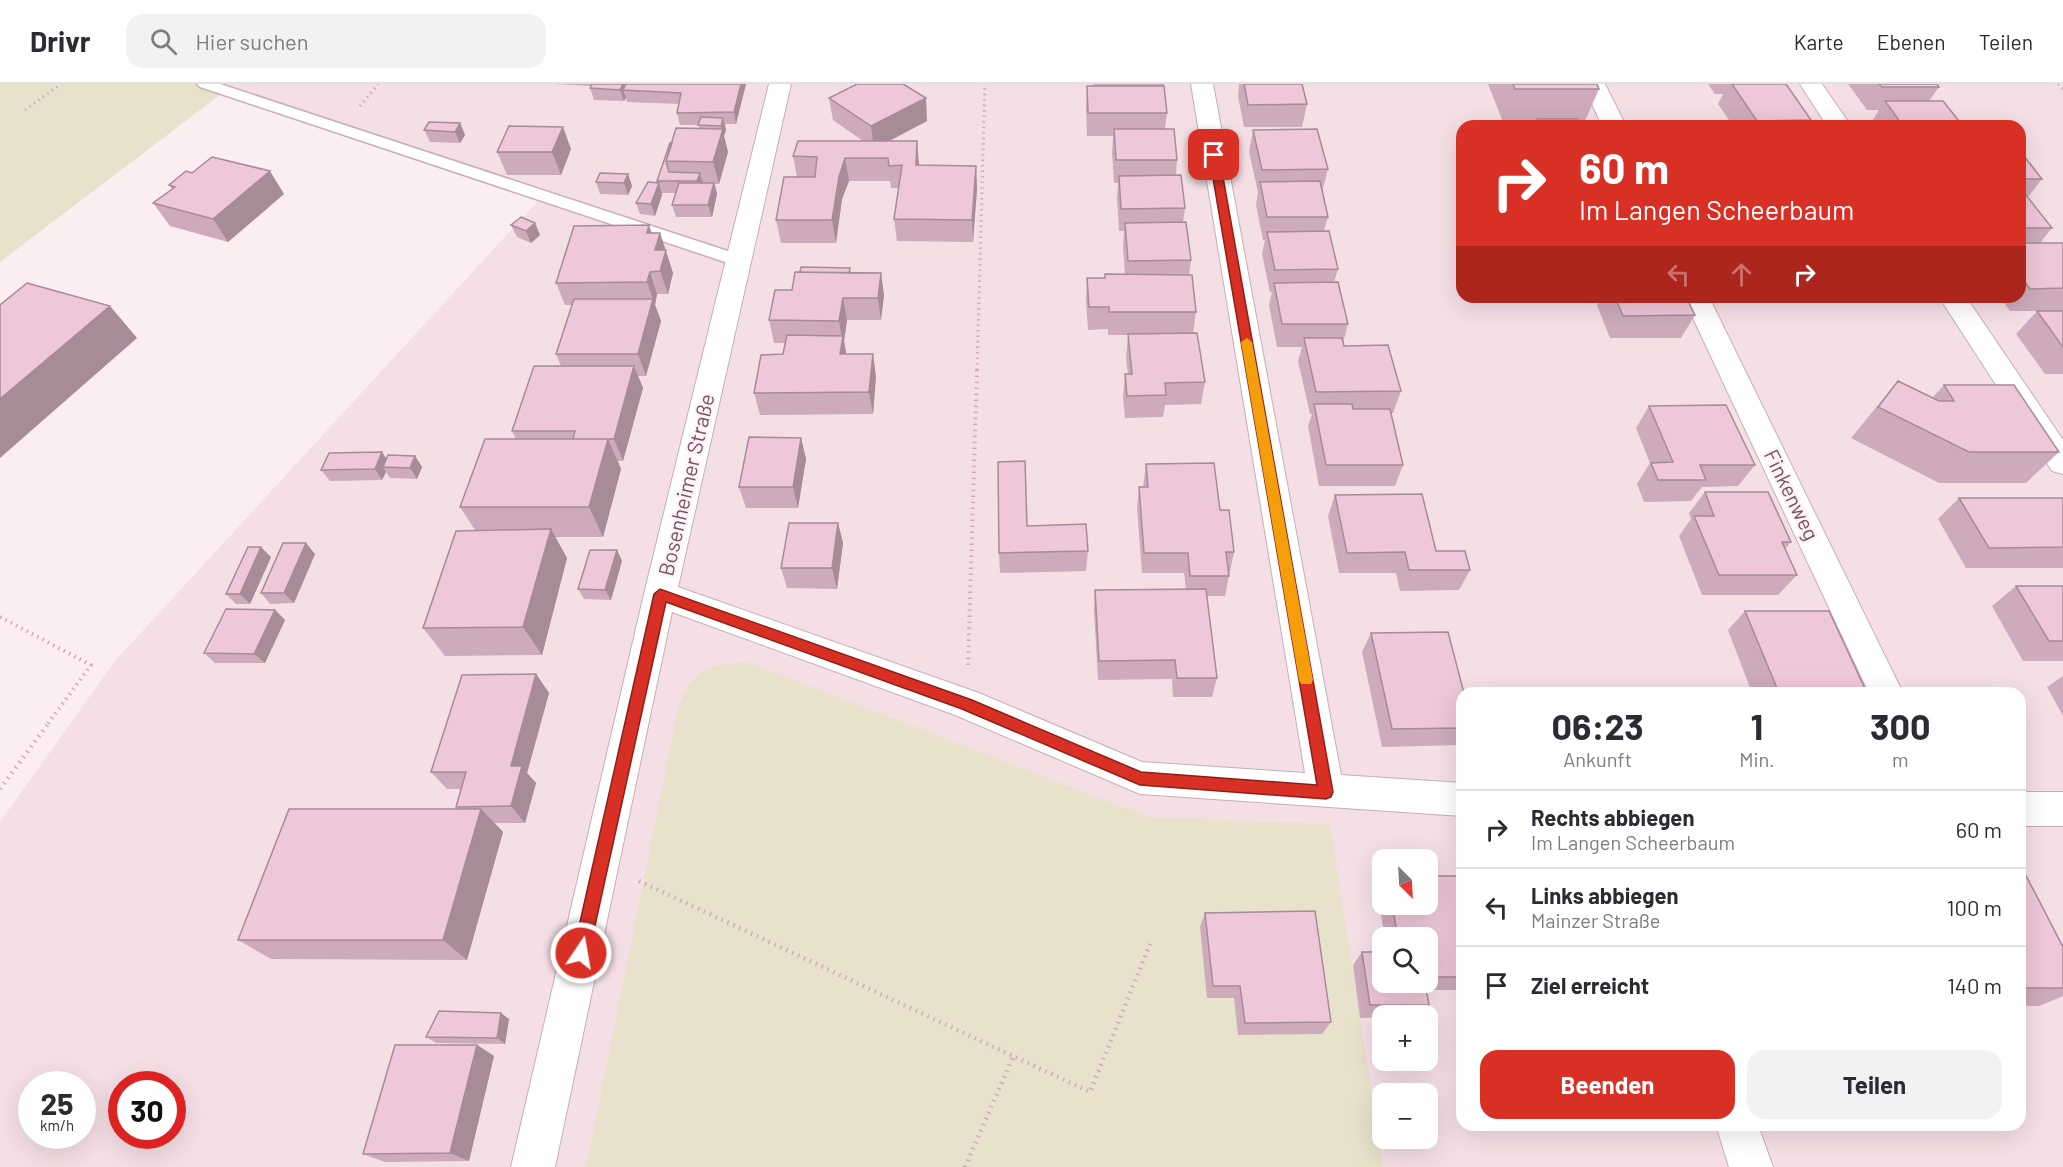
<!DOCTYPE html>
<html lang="de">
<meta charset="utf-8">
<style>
:root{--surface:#fff;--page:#f2f2f3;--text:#2b2b33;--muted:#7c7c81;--line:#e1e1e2;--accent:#d93025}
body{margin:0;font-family:Barlow,sans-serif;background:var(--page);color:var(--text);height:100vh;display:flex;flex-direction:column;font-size:22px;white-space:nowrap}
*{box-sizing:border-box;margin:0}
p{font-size:20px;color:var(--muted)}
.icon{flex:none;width:33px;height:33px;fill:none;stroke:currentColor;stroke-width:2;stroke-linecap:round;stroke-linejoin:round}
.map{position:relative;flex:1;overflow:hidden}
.side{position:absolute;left:1456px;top:603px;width:570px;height:444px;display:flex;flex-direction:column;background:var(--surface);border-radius:18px;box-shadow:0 6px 24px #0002}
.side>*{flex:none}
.banner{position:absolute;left:1456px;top:36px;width:570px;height:183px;border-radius:18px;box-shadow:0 6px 24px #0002;background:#d93025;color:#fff;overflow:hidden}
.needle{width:39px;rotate:156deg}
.fabs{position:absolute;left:1372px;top:765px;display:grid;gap:12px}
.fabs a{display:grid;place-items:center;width:66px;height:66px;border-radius:12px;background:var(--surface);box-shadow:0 6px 24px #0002;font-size:30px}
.speed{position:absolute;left:18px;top:987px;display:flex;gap:12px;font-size:30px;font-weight:700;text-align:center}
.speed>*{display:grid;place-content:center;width:78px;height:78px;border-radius:50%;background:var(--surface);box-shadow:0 6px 24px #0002;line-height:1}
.speed small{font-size:15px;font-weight:400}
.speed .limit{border:9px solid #d22;background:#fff;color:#111}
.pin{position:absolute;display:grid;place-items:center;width:51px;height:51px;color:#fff;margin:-26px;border-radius:12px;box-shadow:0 3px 9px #0006}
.me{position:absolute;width:66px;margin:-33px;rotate:12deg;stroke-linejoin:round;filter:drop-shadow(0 0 4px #0008)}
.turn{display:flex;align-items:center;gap:21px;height:126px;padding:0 24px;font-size:27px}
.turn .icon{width:78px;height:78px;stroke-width:2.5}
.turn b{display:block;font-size:42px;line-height:51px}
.lanes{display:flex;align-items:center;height:57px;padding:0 24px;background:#0003;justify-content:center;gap:30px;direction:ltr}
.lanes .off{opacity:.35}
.eta{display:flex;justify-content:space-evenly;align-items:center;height:102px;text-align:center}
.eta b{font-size:36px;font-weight:700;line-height:42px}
.primary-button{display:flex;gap:12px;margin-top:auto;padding:12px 24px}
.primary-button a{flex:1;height:69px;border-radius:18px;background:var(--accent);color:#fff;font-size:24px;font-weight:700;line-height:69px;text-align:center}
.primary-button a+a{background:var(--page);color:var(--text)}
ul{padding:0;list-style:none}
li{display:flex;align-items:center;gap:18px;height:78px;padding:0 24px;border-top:2px solid var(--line)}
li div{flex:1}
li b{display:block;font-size:22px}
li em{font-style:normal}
header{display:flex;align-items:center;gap:36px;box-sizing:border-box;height:84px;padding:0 30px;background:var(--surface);border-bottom:2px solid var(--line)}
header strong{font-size:28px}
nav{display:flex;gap:33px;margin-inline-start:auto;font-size:21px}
.search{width:420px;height:54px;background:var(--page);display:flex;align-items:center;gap:15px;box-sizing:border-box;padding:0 21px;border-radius:18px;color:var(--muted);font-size:22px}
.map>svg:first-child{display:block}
.residential{fill:#f4dfe5;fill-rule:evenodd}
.green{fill:#e8e1cc}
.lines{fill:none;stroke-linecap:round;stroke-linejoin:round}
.lane-casing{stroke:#c8adb8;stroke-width:3}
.street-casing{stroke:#c8adb8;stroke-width:2}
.path-far2{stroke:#d3aabd;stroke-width:3;stroke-dasharray:1.5 4;stroke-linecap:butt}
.path-far1{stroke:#d3aabd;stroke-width:4;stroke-dasharray:1.5 4.5;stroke-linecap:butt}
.path{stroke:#d3aabd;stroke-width:4.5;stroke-dasharray:1.5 5;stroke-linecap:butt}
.lane{fill:#fff;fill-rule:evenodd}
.street{fill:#fff;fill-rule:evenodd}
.wall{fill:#cdabba}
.shaded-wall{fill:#a78b97}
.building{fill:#eec7d8;stroke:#a78b97;stroke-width:1.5}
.route{fill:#d93025;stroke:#8d1f18;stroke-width:1.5}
.slow{fill:#f59e0b}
.labels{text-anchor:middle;stroke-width:5;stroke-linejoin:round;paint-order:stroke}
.street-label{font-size:21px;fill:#755162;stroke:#fef3f6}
</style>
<header>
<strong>Drivr</strong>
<div class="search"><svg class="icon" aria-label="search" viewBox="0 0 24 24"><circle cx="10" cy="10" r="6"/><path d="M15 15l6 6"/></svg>Hier suchen</div>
<nav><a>Karte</a><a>Ebenen</a><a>Teilen</a></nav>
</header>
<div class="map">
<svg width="2063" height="1083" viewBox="0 0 2063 1083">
<rect width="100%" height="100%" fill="#fbedf0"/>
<path class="residential" d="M218,0H2063V1083H0V738L115,577L548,106L379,55ZM1462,42H2020V213H1462ZM1462,609H2020V1041H1462ZM1383,776H1428V820H1383ZM1383,854H1428V898H1383ZM1383,932H1428V976H1383ZM32,1000H82V1052H32ZM122,1000H172V1052H122ZM1383,1010H1428V1054H1383Z"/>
<path class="green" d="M0,0H205L225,7L0,178Z
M747,578L1149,733L1330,740L1383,1083H586L679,620C698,582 706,582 747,578Z"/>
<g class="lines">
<g class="lane-casing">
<path id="lane" d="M197,0H220L746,173L749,177L746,181H734L200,3Z"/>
</g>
<g class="street-casing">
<path id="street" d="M769,0H791L678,503L979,609L1142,678L1305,689L1191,0H1213L1341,691L1462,699V732L1140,710L955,631L672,528L555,1083H511L644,510Z
M1583,0H1605L1626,42H1602Z
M1800,0H1822L1851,42H1827Z
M1683,213H1709L1903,609H1869Z
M1939,213H1966L2063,356V390L2052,387Z
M2020,708H2063V742H2020Z
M1716,1041H1758L1773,1083H1729Z"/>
</g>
<path class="path-far2" d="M2058,0L2063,5
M360,22L378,0
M25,26L61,0
M977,286L985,0"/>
<path class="path-far1" d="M0,533L91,581L47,641
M968,581L977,285"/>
<path class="path" d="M0,705L48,640
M639,797L1090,1008L1150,860
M965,1083L1013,973"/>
<use href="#lane" class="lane"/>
<use href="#street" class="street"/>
</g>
<path class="wall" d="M553,0H746L736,40H725L726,46L724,52L728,68L719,100H715L717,110L712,133H676L672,121L676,109H661L662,111L655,132L640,130L636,119L658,99L657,97L672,59L699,45V41H680L677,29L679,20L627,18L626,14L624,17L594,16L590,4L591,2Z
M1093,0H1164L1167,29L1165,45L1177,76L1176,91L1185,124L1183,138L1191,176L1189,191L1196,228L1193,249L1205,298L1201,320L1165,321L1163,333L1125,334L1123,313L1125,290H1128L1126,273L1128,251H1108V245L1088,246L1086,217L1087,194H1105L1125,191L1123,162L1124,147H1119L1117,114L1118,99H1114L1112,68L1113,52H1087L1086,24L1087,2H1093Z
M1239,0H1302L1307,20L1302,43H1244L1238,12Z
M1488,0H1597L1599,5L1585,37H1580L1582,42H1535L1536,37L1503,38Z
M1708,0H1786L1811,36L1807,42H1733L1718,20L1723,10H1715Z
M1848,0H1937L1939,3L1929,17L1963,42H1872L1870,40L1879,26H1867Z
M829,14L927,37L889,57L919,81L976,82L977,105L973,158L897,157L894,135L899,104H891L890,97H849L842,115L836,159H781L776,136L797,93L793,72L863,57L833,36Z
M460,39L465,51L460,59L430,58L424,46Z
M1253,46L1328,85L1322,108L1328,133L1324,147L1338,185L1334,198L1348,240L1343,259L1344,262L1401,307L1393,329H1391L1403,381L1395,402H1319L1308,342L1312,330H1310L1298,277L1302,263H1277L1269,221L1272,208H1270L1262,170L1265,156H1263L1256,121L1258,108L1249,68Z
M571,65L561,91H507L497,68Z
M2020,67L2042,95L2028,113L2020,144Z
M192,89L284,110L228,158L170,142L153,119L172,105L169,101Z
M628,90L632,102L628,111L600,110L596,98Z
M535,139L540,151L531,159L517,153L511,141Z
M2020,144H2052L2040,159H2063V227H2010L2000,213H2020Z
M652,149H660L673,189L668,210H657L655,221L661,237L646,292H638L643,304L623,377H618L621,385L603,453H555L567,474L542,571L445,572L423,544L475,446L460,423L516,355L512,347L561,282L556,270L572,221H565L556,199Z
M850,184L851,189L884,211L881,236H847L844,257L846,270L876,292L873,330L760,331L754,309L783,270L785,259H774L769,236L792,206Z
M1601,213H1686L1695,231L1681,254H1610L1597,221Z
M2037,227H2063V290H2045L2016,250Z
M1898,297L1932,314L1944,301L2059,368L2026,399H1939L1851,354Z
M1649,322L1755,381L1738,402L1702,403L1691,417L1644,418L1637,400L1650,379L1636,344Z
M801,354L806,375L798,424H746L739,403Z
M415,372L422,383L417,395L390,394L386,388L382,396L330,397L321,386L386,375Z
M1146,380L1220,426L1234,468L1225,512H1207L1217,594L1212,613H1173L1172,595L1098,596L1094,526L1095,506L1186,505L1184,489H1142L1137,424L1139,403H1143Z
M1705,408L1791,458L1785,465L1797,491L1778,511H1702L1679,452L1691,435L1689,429Z
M1335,411L1470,486L1459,506L1400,507L1396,489H1339L1328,432Z
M1959,414H2063V484H1966L1938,435Z
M838,439L843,459L837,505L787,504L781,484Z
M1027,442L1088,467L1086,487L1000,489L999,469Z
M315,470L294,519L270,520L261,509Z
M271,473L250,520H236L226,510Z
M622,477L611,516L584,515L578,505Z
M2016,502H2063V577H2023L1992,522Z
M275,526L285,536L265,579H215L204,569Z
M1745,527L1867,609H1752L1728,546Z
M1371,549L1462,609V660L1461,661L1382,663L1362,568Z
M536,590L549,609L527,689L536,699L525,739H494L503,748L467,876L271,875L238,856L458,725L456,723L461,705H447L431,688Z
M2063,592V632L2047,603Z
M2020,780L2063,863V912L2039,922H2020Z
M1462,792V906H1426L1429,921L1419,932H1383V933L1360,934L1353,881L1362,868L1383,898H1428V854H1385L1377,807L1383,798V820H1428Z
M1205,829L1331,938L1322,950L1238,951L1234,914H1207L1200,843Z
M509,935L505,960L436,959L426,953Z
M477,961L494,972L469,1077L385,1078L363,1070Z"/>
<path class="shaded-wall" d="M623,0H627L623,6L626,14L624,17L620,6Z
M741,0H746L736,40L734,28Z
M926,14L927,37L874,65L871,42Z
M723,34L726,46L724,52L728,68L719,100L713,78L722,47L721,42Z
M460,39L465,51L460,59L455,48Z
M563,43L571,65L561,91L552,68Z
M917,57L919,80L918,104L916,81Z
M845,74L849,97L842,115L836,159L832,136L839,93Z
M976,82L977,105L973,158L972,136Z
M270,87L284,110L228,158L213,135Z
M700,89L703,100L701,109L697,97Z
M628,90L632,102L628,111L624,99Z
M659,99L662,111L655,132L651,120Z
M714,99L717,110L712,133L708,121Z
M535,139L540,151L531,159L526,147Z
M649,141L656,162L660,149L673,189L668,210L647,149Z
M650,188L657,210L655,221L647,198Z
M881,189L884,211L881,236L878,214Z
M843,214L847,236L844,257L847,274L840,270L842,254L839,237Z
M653,215L661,237L646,292L638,270Z
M110,222L137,254L0,374V315Z
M873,270L876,292L873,330L869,308Z
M634,282L643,304L623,377L614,355Z
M801,354L806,375L798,424L793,403Z
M608,355L621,385L603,453L589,423Z
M382,368L390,380L383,383L386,388L382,396L375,385Z
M415,372L422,383L417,395L410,384Z
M838,439L843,459L837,505L832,484Z
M551,445L567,474L542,571L523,543Z
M306,459L315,470L294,519L284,509Z
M261,463L271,473L250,520L240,510Z
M617,466L622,477L611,516L605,506Z
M275,526L285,536L265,579L254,570Z
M536,590L549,609L527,689L536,699L525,739L511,722V682Z
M481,725L503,748L467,876L443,856Z
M501,929L509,935L505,960L497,954Z
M477,961L494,972L469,1077L450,1069Z"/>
<path class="building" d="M592,0H623L620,6L590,4Z
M626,0H741L734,28L677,29L681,9L623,6Z
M857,0H903L926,14L871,42L829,14Z
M1244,0H1302L1307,20L1248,21Z
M1513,0H1597L1599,5H1515Z
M1732,0H1786L1811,36L1757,37Z
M1879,0H1937L1939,3H1882Z
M1087,2H1164L1167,29H1088Z
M1885,17H1943L1963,42H1903Z
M701,33L723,34L721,42L698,41Z
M1537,35H1578L1582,42H1541Z
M429,38L460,39L455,48L424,46Z
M509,42L563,43L552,68H497Z
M676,44L723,45L713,78L666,77Z
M1114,45H1174L1177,76H1116Z
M1317,45L1328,85L1262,86L1253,46Z
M798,57H917L916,81L976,82L972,136L894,135L902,81L889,82L888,74H845L839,93L832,136H776L784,93H815L817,73L793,72Z
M670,59H672L666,77L669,88L700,89L697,97H657Z
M2020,67L2042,95H2020Z
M212,73L270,87L213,135L153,119L175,103L169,101L186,87L192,89Z
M600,89L628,90L624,99L596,98Z
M1181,91L1185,124L1121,125L1119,92Z
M1320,97L1328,133H1267L1260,98Z
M648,98L659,99L651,120L636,119Z
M679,99H714L708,121H672Z
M2020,111H2026L2052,144H2020Z
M521,133L535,139L526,147L511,141Z
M1186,138L1191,176L1128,177L1125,139Z
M649,141L647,149H660L655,166H666L660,187L650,188L647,198L556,199L574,142Z
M1329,147L1338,185L1275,186L1267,148Z
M2020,159H2063V204L2030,205L2020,191Z
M801,183L850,184L849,189L800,188Z
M795,188L881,189L878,214H843L839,237L769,236L775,206H792Z
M1105,190L1192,191L1196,228H1109V223H1089L1087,194H1105Z
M1338,198L1348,240H1282L1274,199Z
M27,199L110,222L0,315V221Z
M1615,213H1686L1695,231L1623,232Z
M574,215H653L638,270H556Z
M2037,227H2063V263Z
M1197,249L1205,298L1165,299L1166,311L1127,312L1125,290H1132L1128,250Z
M787,251L843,252L840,270H873L869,308L754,309L761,271L783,270Z
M1304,254H1342L1344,262L1388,261L1401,307L1316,308Z
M534,282H634L614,355H573L575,347H512Z
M1898,297L1939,317H1954L1944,301H2014L2059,368H1969L1878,323Z
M1314,320H1352L1353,325H1390L1403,381H1326Z
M1726,321L1755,381H1700L1706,396H1658L1651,379L1673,378L1649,322Z
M749,353L801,354L793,403H739Z
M485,355H608L589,423H460Z
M382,368L375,385L321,386L329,369Z
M388,371L415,372L410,384L383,383Z
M1025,377L1027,442L1086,440L1088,467L999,469L998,378Z
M1214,379L1220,426H1229L1234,468H1226L1229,492H1190L1188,469H1144L1139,403H1148L1146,380Z
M1705,408H1768L1791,458H1782L1797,491H1719L1694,432H1714Z
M1422,410L1436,467H1465L1470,486H1409L1405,468L1347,469L1335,411Z
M1959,414H2063V463L1989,464Z
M789,439H838L832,484H781Z
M551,445L523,543L423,544L456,447Z
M283,459H306L284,509H261Z
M248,463H261L240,510H226Z
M590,466H617L605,506L578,505Z
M2016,502H2063V557H2049Z
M1206,505L1217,594H1177L1175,576L1099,577L1095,506Z
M226,525L275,526L254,570L204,569Z
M1745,527H1829L1867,609H1779Z
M1448,548L1464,609H1462V644L1392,645L1371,549Z
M536,590L511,682H522L511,722L456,723L466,688H431L462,591Z
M289,725H481L443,856H238Z
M2020,780L2063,863V904H2020Z
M1428,792H1462V893H1428V854H1398L1392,820H1428Z
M1315,827L1331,938L1245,939L1240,902H1213L1205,829Z
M1362,868H1383V898H1425L1429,921H1370Z
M439,927L501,929L497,954L426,953Z
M395,961H477L450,1069L363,1070Z"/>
<path class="route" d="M1214,68L1219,71L1333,708L1331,713L1326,715L1140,701L962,625L666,518L589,869L586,875L581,877L575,875L573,869L654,510L660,505L972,616L1141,688L1317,701L1209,71Z"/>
<path class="slow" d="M1247,254L1252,258L1313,596L1311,600H1301L1299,596L1241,258Z"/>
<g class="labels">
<g class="street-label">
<text transform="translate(687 401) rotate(-77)" y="7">Bosenheimer Straße</text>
<text transform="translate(1791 411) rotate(64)" y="7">Finkenweg</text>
</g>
</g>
</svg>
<div class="fabs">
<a><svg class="needle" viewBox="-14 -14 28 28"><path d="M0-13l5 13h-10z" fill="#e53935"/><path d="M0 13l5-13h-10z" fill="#7c7c81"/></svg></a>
<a><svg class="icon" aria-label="search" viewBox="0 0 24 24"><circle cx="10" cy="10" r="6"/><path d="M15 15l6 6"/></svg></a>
<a>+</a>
<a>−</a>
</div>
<div class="speed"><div>25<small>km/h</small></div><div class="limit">30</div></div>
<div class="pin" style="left:1214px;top:71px;background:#d93025"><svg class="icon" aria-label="arrive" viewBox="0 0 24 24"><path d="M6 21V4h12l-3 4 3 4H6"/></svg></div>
<svg class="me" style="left:581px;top:869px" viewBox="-20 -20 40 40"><circle r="17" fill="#d93025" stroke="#fff" stroke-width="3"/><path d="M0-11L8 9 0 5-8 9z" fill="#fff"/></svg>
<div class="banner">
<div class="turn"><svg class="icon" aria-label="right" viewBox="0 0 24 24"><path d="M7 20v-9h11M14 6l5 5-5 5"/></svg><div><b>60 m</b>Im Langen Scheerbaum</div></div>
<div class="lanes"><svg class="icon off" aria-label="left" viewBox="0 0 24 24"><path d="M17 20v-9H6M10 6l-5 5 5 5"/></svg><svg class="icon off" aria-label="ahead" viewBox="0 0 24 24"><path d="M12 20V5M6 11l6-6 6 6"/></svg><svg class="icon" aria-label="right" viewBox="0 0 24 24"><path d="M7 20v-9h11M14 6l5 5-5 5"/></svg></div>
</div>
<section class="side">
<div class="eta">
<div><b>06:23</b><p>Ankunft</p></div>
<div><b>1</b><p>Min.</p></div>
<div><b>300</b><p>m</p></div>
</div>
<ul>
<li><svg class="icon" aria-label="right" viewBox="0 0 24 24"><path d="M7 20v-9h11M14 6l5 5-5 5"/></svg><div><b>Rechts abbiegen</b><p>Im Langen Scheerbaum</p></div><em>60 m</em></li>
<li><svg class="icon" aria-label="left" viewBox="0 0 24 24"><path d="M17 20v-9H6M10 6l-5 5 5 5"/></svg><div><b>Links abbiegen</b><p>Mainzer Straße</p></div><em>100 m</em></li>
<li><svg class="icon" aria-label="arrive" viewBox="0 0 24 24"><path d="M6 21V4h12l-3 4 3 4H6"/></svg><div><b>Ziel erreicht</b></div><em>140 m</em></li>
</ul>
<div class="primary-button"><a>Beenden</a><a>Teilen</a></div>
</section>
</div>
